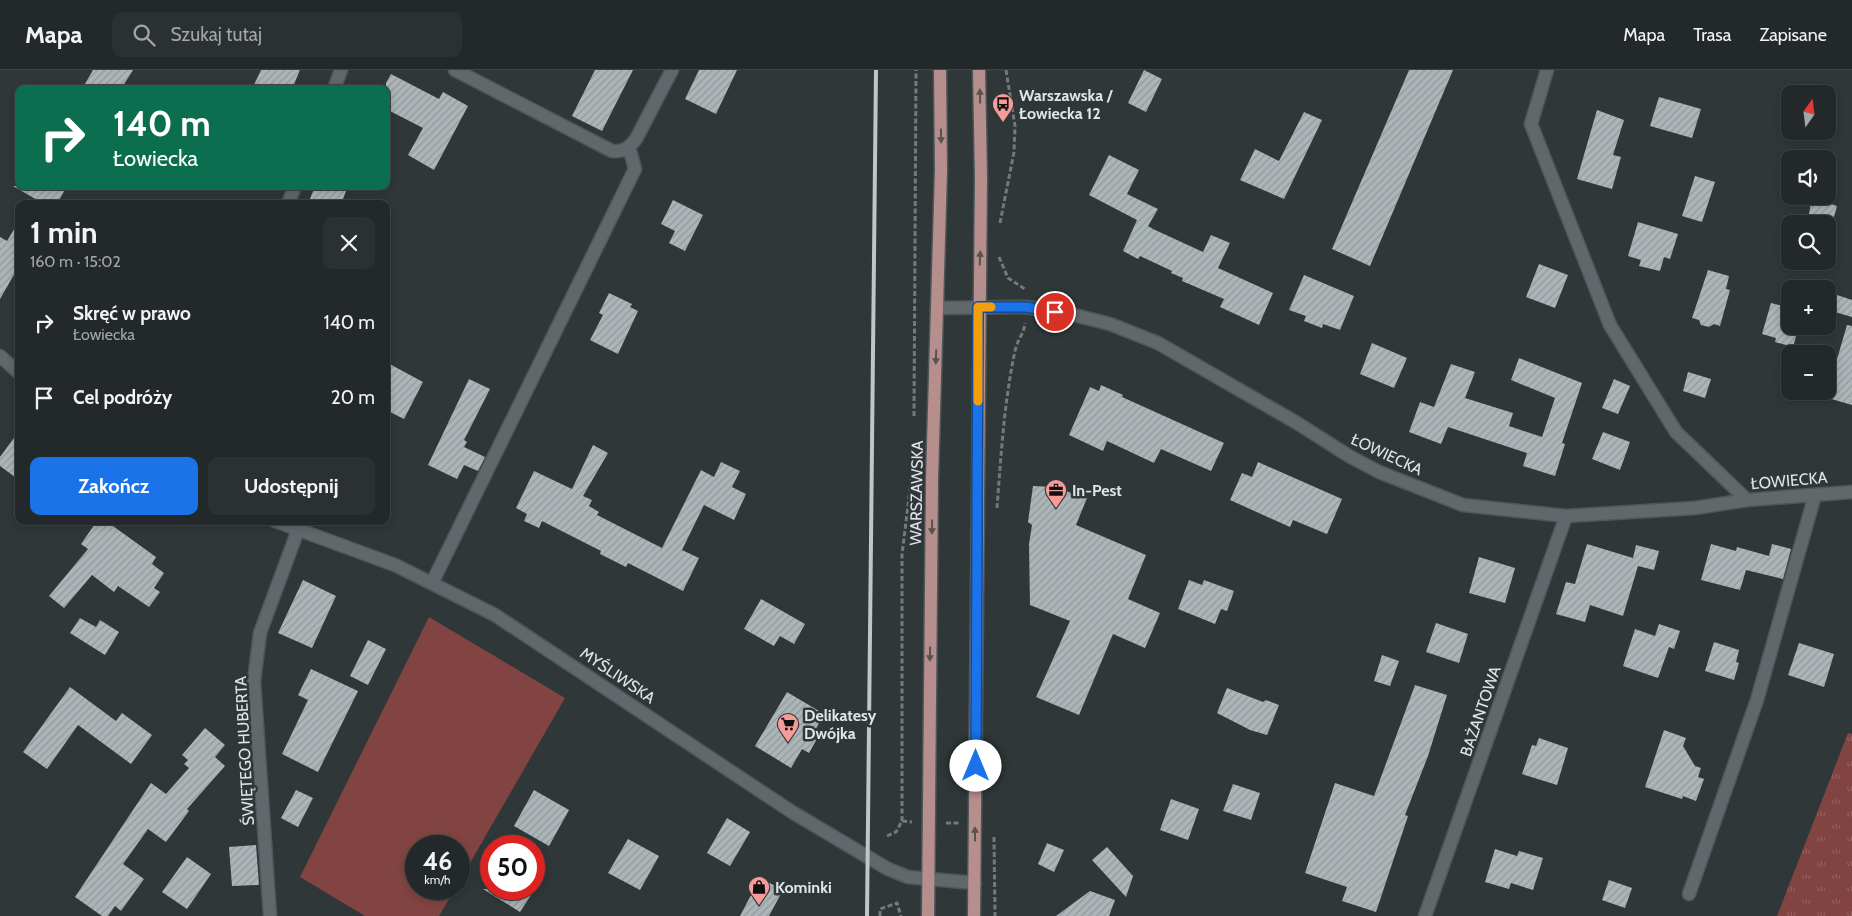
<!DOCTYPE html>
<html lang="pl">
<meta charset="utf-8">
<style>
:root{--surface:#23292b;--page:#2b3133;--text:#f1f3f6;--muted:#a3a6a9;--line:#404547;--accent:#1a73e8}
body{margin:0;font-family:Cabin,sans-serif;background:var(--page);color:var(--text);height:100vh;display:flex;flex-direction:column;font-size:19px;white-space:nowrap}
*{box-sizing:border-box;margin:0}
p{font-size:16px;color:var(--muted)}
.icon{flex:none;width:28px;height:28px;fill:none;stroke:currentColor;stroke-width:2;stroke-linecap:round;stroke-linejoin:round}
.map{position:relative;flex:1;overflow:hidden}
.side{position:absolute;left:15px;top:130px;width:375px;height:325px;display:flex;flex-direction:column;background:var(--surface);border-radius:10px;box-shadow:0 2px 8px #0003,0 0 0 1px var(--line)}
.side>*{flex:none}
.top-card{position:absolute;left:15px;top:15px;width:375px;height:105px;border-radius:10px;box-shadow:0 2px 8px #0003,0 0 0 1px var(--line);background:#0b6e4f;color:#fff;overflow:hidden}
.needle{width:32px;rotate:14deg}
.tools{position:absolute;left:1781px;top:15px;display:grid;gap:10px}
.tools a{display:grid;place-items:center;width:55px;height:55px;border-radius:10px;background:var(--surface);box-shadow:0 2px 8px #0003,0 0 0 1px var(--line);font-size:25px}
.speed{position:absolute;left:405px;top:765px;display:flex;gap:10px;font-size:25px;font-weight:700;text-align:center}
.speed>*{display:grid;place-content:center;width:65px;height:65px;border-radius:50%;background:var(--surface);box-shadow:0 2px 8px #0003,0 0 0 1px var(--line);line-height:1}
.speed small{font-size:12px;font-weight:400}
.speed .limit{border:8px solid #d22;background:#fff;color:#111}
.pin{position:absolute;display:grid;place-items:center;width:42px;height:42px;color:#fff;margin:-21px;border:2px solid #fff;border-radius:50%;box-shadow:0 1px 5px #0007}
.me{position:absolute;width:55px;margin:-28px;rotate:0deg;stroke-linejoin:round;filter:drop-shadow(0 0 4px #0008)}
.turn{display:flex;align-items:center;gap:18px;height:105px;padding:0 15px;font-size:22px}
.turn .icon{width:65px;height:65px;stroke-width:2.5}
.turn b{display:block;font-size:35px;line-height:42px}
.round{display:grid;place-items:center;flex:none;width:52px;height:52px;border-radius:10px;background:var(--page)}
.overview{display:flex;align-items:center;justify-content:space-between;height:85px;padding:0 15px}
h1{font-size:30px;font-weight:700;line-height:38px}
.button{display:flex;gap:10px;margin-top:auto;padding:10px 15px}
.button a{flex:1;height:58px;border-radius:10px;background:var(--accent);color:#fff;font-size:20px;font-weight:700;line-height:58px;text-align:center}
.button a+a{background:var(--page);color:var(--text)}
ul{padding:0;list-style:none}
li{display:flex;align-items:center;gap:15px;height:75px;padding:0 15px}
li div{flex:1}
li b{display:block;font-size:19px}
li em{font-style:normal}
header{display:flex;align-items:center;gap:30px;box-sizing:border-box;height:70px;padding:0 25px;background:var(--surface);border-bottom:1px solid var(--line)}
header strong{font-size:24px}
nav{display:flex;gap:28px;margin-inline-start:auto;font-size:18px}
.search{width:350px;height:45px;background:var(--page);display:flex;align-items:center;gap:12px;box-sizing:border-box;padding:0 18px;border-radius:10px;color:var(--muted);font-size:19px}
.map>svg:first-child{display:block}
.grass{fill:url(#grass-tufts)}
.pitch{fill:#814442}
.building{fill:url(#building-hatch)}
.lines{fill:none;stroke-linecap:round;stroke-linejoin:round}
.minor-casing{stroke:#4f5658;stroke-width:15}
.major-casing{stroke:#4f5658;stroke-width:15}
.path{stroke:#747a7c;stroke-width:3;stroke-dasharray:5 2.5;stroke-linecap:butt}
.minor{stroke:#60686b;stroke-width:12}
.major{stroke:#b68e8d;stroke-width:12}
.rail{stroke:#c0c5c7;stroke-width:4}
.oneway{fill:#585152}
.route-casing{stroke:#114b97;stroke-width:12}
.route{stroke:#1a73e8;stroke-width:9}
.slow{stroke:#f59e0b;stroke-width:9}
.labels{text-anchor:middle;stroke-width:5;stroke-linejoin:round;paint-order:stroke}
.poi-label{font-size:16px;font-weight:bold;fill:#e0e5e7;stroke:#2f3739;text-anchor:start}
.street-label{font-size:16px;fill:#e0e5e7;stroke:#2f3739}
</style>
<header>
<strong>Mapa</strong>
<div class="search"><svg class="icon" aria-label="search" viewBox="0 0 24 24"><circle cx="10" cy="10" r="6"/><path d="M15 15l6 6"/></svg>Szukaj tutaj</div>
<nav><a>Mapa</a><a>Trasa</a><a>Zapisane</a></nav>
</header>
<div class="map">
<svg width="1852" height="846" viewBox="0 0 1852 846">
<defs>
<pattern id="grass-tufts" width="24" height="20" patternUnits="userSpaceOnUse" patternTransform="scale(1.25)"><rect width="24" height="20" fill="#814442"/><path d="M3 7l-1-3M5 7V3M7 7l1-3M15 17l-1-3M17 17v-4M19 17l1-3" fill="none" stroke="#935f5d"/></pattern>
<pattern id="building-hatch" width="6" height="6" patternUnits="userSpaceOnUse" patternTransform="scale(1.25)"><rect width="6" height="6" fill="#acb5b8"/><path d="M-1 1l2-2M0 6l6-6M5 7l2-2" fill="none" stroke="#92999b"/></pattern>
</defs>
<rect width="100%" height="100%" fill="#2f3739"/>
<path class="grass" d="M1848,663L1852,664V846H1777Z"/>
<path class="pitch" d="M429,547L565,628L459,812V776H416V819H455L439,846H365L300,807Z"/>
<path class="building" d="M93,0H133L121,19H82Z
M261,0H300L292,19H252Z
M595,0H633L602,61L572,46Z
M699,0H737L716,44L685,29Z
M1144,0L1162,9L1146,42L1128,33Z
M1409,0H1453L1370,196L1332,179Z
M391,4L439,29L443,22L468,36L434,100L408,85L423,58L386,39V13Z
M1659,27L1701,39L1692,68L1650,56Z
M1597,40L1624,50L1613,85L1621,87L1612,119L1577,109Z
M1304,42L1322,50L1284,129L1240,110L1255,79L1279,91Z
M1109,85L1139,100L1127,124L1158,139L1148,156L1153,159L1203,182L1211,165L1230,173L1218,198L1273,223L1259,255L1220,237L1224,229L1182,211L1183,208L1171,203L1172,201L1140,186L1138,189L1123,181L1137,150L1089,125Z
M1695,106L1715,112L1702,152L1682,146Z
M13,116H67L57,134H44Z
M315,116H348L341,134H308Z
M1812,128L1837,136L1832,154H1807Z
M673,130L703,145L685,181L669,173L675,161L661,154Z
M19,151V196L0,229V167L7,171Z
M1638,152L1678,164L1670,189L1664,187L1660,201L1639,196L1641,190L1628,186Z
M1539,194L1568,205L1555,238L1526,227Z
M1708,200L1729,206L1726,219L1730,220L1720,256L1714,254L1709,257L1701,255L1699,250L1692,248Z
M1304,205L1354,226L1340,260L1323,254L1322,258L1304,251L1306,246L1289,240Z
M1828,222L1852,230V247L1828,240Z
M609,223L632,234L630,237L638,241L618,284L590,270L603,245L599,243Z
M1771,233L1790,238V256H1799L1793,277L1775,272L1776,268L1762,264Z
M1847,255L1852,256V335L1828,328V294L1835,296Z
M1372,273L1407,288L1394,318L1360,304Z
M1519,288L1582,313L1562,373L1565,374L1555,406L1523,396L1527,383L1448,357L1441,374L1409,362L1420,332L1434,337L1451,294L1475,302L1465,328L1513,343L1509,356L1542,367L1555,328L1511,310Z
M386,292L423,312L404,349L386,340Z
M1688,302L1711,309L1705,328L1683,321Z
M469,309L490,319L464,370L467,372L464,377L485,387L478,401L464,395L457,409L428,395Z
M1614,309L1630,316L1618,344L1602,338Z
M1101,315L1123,325L1122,327L1224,373L1211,401L1161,379L1154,393L1107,371L1103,381L1069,365L1090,317L1099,321Z
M19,361V410L0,396V387Z
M1603,362L1630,372L1620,400L1592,389Z
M593,375L608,383L583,426L592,430L589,436L599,442L597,445L662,478L701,400L714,407L721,392L740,401L732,417L746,424L734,450L704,435L682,480L699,488L683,521L628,493L626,497L600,484L601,481L542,451L539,458L524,451L527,444L516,438L534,401L572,419Z
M1258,392L1342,429L1327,464L1293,450L1290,457L1230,430L1242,403L1252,407Z
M1033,416L1053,417L1087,428L1076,455L1146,485L1128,529L1160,543L1145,578L1113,564L1079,645L1036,627L1070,551L1030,535L1029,474L1032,455L1028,452Z
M97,451H106L156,487L152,494L164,503L154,518L160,522L149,537L118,516L114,522L92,505L64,538L49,526L88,479L81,474Z
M1587,474L1633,488L1636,475L1659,481L1654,500L1638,496L1623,546L1590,535L1585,552L1556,544L1566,512L1575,514Z
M1711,474L1736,481L1737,477L1769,486L1772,474L1791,479L1783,509L1746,500L1740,520L1701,510Z
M1479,487L1515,498L1505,533L1469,523Z
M303,510L336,526L312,578L278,563Z
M1189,510L1202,515L1204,510L1234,521L1227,541L1221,539L1215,554L1178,539Z
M761,529L805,554L794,574L780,566L774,576L744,559Z
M80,548L96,557L100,550L119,562L105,585L70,563Z
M1436,553L1468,564L1459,593L1426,582Z
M1659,554L1680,561L1674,579L1669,577L1658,608L1623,596L1635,559L1655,566Z
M368,570L386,579L368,615L350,606Z
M1714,572L1739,580L1736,592L1739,593L1734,610L1705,601Z
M1799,573L1834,584L1824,617L1788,605Z
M1382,585L1399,591L1390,616L1374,611Z
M311,599L358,621L318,702L282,684L308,630L298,625Z
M1415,615L1447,625L1428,686L1405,745L1408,746L1376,842L1342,831L1347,817L1305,803L1335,713L1374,726Z
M70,617L116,651L122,643L152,665L131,694L78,655L47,699L23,682Z
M1227,618L1263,632L1266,630L1279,635L1267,665L1250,660L1217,643Z
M787,622L824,644L813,664L818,667L809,683L802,679L791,698L755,676Z
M205,658L225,675L215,687L225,696L187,739L189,741L166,772L148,759L123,794L144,809L121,841L115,836L108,846H102L75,827L151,713L166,724L189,698L184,694L188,690L182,685Z
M1664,660L1686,668L1683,676L1695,696L1701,698L1698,707L1704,709L1696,731L1683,726L1682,729L1645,717Z
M1539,668L1568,678L1557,715L1522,704L1532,675L1536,676Z
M1233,714L1260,723L1251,750L1223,741Z
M296,720L313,728L298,757L281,748Z
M534,720L569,740L549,776L514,756Z
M1171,729L1199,739L1188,770L1160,760Z
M727,748L750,762L730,796L707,783Z
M628,769L659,786L640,820L608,803Z
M1047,773L1064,780L1054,802L1038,794Z
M256,775L259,815L232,816L229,777Z
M1107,777L1133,806L1126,827L1092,790Z
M1495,779L1517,786L1519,781L1543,788L1533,820L1511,813L1509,819L1485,812Z
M187,787L211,804L187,839L162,822Z
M760,808L783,820L769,846H740Z
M1609,810L1632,818L1625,838L1602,830Z
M483,819H535L520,842Z
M1090,821L1115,830L1109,846H1056Z"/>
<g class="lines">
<g class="minor-casing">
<path id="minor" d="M455,0L612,81C624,82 629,78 636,69L672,0
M1547,0L1531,54L1610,255L1676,362L1747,430
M334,19L341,0
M288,134L295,116
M937,238L1026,237L1070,244L1110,254L1158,273L1297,353L1349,386L1379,402L1463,435L1566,446L1695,438L1747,430L1852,422
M0,286L19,303
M275,451L395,495L495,545L792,742L888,799L908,807L975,813
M432,513L635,99L629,77
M1689,824L1757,630L1815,425
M270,846L254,611L260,563L298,460
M1425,846L1566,446"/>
</g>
<g class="major-casing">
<path id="major" d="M928,846L932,409L941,100L940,0
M974,846L981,108L979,0"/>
</g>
<path class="path" d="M1000,153L1014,82L1015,56L1006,0
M999,187L1008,208L1025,219
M914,346L916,0
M997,438C1001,386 1004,332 1015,281C1017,270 1024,264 1025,253
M902,751V484L913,395
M946,753H959
M887,766L896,762L902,751L912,752
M994,767L995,846
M880,846V839L897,833L901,846"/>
<use href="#minor" class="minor"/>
<use href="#major" class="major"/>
<path class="rail" d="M867,846L876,0"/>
</g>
<defs><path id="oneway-solid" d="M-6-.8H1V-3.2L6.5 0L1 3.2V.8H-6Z" transform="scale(1.25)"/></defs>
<g class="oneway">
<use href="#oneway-solid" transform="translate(980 26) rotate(-91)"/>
<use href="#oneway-solid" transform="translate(941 66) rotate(89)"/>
<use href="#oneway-solid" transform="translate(980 188) rotate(-88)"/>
<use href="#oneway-solid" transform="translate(936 287) rotate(92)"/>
<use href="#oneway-solid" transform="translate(932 457) rotate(91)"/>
<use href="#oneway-solid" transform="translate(930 584) rotate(91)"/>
<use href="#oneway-solid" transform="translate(975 764) rotate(-90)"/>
</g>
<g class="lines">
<g class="route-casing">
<path id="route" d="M976,696L978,237H1026L1055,242"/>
</g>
<use href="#route" class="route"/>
<path class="slow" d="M978,331V237H991"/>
</g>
<defs>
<g id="bus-pin" transform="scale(1.125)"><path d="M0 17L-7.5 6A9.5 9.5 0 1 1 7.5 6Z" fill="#f59b98" stroke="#2f3739"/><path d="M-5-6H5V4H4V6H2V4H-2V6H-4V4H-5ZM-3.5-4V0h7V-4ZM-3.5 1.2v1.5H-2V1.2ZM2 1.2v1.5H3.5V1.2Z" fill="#111"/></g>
<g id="office-pin" transform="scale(1.125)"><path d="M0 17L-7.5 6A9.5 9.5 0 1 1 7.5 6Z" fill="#f59b98" stroke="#2f3739"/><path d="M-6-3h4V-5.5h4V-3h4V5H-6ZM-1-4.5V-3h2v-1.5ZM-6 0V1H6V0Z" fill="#111"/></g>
<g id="supermarket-pin" transform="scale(1.125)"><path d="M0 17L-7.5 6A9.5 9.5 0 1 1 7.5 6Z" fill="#f59b98" stroke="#2f3739"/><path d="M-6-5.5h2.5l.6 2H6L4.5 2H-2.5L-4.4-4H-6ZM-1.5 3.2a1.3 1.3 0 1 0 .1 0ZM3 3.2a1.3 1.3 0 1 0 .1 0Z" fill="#111"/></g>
<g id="shop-pin" transform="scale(1.125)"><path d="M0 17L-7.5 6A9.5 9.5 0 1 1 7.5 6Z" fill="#f59b98" stroke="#2f3739"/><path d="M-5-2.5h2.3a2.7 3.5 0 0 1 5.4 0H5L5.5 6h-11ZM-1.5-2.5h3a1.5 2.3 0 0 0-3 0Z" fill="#111"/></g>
</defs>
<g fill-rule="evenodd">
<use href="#bus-pin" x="1003" y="34"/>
<use href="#office-pin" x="1056" y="420"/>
<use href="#supermarket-pin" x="788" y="654"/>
<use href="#shop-pin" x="759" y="817"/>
</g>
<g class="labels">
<g class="poi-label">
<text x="1019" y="31">Warszawska /<tspan x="1019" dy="18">Łowiecka 12</tspan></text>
<text x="1072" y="426">In-Pest</text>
<text x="804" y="651">Delikatesy<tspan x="804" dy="18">Dwójka</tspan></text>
<text x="775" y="823">Kominki</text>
</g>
<g class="street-label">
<text transform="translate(1387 384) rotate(25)" y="6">ŁOWIECKA</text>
<text transform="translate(1789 410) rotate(-5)" y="6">ŁOWIECKA</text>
<text transform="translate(916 423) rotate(-89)" y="6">WARSZAWSKA</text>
<text transform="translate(618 605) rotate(34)" y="6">MYŚLIWSKA</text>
<text transform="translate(1480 641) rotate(-71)" y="6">BAŻANTOWA</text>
<text transform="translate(244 681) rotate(-93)" y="6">ŚWIĘTEGO HUBERTA</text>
</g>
</g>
</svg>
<div class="tools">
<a><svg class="needle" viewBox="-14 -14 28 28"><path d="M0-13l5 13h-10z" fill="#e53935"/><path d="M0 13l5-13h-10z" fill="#a3a6a9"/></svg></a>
<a><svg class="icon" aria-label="sound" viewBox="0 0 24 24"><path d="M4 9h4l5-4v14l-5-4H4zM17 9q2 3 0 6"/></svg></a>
<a><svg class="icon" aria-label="search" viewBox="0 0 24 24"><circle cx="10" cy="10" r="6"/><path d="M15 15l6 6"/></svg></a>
<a>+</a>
<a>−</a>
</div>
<div class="speed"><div>46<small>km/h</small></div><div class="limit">50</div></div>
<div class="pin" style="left:1055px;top:242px;background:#d93025"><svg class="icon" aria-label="arrive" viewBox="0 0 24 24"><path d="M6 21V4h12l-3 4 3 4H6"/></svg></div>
<svg class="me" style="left:976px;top:696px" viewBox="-20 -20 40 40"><circle r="19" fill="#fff"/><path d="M0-13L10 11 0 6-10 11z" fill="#1a73e8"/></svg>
<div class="top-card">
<div class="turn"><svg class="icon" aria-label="right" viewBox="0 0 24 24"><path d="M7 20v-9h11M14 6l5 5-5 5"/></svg><div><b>140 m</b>Łowiecka</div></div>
</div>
<section class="side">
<div class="overview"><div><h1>1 min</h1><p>160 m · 15:02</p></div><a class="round"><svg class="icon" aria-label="close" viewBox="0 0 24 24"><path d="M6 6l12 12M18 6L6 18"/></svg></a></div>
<ul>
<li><svg class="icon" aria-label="right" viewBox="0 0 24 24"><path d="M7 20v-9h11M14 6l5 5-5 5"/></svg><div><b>Skręć w prawo</b><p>Łowiecka</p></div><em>140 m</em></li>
<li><svg class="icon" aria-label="arrive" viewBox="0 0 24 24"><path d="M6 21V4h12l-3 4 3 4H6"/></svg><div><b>Cel podróży</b></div><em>20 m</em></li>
</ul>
<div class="button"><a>Zakończ</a><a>Udostępnij</a></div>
</section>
</div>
